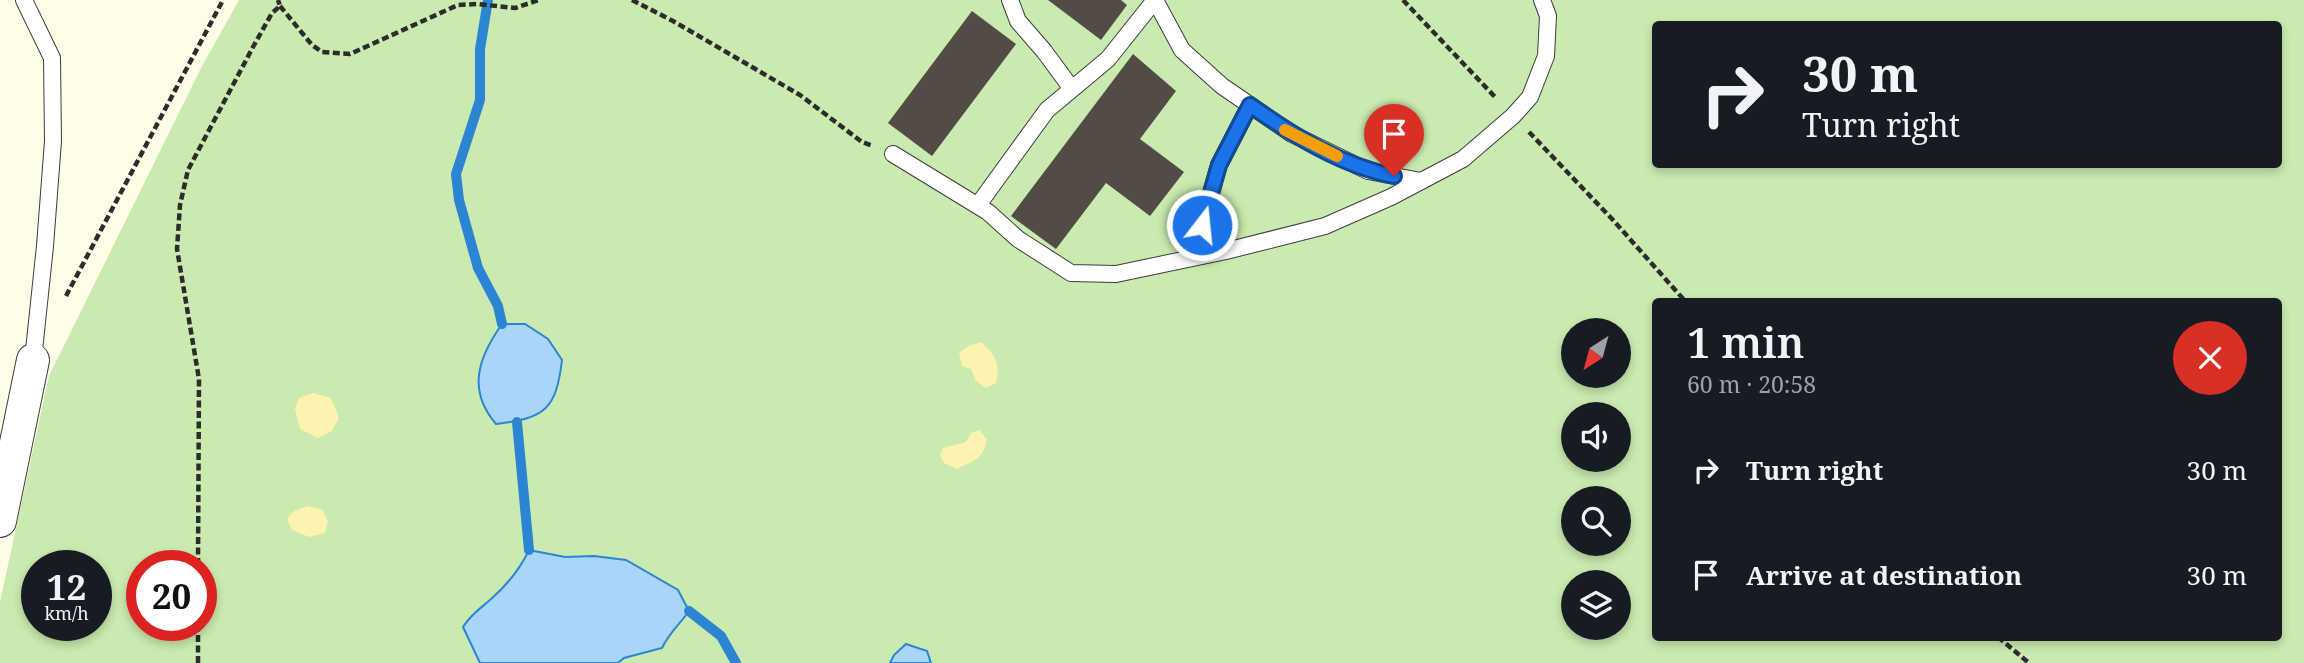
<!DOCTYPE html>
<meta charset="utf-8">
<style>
:root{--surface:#171b24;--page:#242831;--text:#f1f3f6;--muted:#9ea1a6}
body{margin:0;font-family:"Noto Serif",serif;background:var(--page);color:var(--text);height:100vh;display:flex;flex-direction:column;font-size:26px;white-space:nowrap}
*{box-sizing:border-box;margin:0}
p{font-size:23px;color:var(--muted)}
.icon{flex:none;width:38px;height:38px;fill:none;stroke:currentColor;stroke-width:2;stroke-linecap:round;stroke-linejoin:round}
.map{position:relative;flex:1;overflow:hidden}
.drawer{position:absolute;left:1652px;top:298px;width:630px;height:343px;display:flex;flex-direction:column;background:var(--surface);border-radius:7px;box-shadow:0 4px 10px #0003}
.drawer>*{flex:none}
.banner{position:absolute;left:1652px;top:21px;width:630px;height:147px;border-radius:7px;box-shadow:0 4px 10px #0003;background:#171b24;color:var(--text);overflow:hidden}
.needle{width:46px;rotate:216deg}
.controls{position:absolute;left:1561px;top:318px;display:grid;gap:14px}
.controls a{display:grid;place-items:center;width:70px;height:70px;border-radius:50%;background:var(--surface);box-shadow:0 4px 10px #0003;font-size:35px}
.speed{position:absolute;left:21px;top:550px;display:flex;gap:14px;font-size:35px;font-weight:700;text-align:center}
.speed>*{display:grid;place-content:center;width:91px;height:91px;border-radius:50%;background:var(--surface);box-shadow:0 4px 10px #0003;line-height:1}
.speed small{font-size:18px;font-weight:400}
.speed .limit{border:10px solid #d22;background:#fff;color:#111}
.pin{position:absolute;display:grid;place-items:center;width:60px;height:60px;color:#fff;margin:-72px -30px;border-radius:50% 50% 50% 0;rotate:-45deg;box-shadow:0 0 7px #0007}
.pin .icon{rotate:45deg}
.me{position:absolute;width:77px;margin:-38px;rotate:16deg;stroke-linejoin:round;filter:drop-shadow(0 0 5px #0008)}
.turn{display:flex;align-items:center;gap:24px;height:147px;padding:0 35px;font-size:32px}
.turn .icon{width:91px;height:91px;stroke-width:2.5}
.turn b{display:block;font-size:49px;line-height:60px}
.round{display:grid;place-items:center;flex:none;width:74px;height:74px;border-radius:37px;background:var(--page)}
.headline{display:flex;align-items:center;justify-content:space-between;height:119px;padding:0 35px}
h1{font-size:42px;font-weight:600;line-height:52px}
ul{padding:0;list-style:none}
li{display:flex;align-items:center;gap:21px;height:105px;padding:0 35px}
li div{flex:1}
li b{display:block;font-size:26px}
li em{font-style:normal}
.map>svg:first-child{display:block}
.green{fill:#caeaaf;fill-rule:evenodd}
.sand{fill:#fdf2b0}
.water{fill:#a9d5f9;stroke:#2c85d3;stroke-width:2}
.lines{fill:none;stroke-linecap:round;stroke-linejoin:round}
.stream{stroke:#2c85d3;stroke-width:10}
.building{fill:#534c46}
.lane-casing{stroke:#3d3d3d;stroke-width:18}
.street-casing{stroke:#3d3d3d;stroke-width:34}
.path{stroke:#2c2c2c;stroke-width:4.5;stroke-dasharray:7 3.5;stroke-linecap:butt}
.lane{stroke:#fff;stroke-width:16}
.street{stroke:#fff;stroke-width:32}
.route-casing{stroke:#114b97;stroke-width:18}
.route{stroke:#1a73e8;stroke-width:12}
.slow{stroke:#f59e0b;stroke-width:12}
</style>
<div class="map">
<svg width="2304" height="663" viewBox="0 0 2304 663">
<rect width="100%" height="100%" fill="#fffce7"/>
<path class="green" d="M239,0H2304V663H0V602L49,376L201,68ZM1656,24H2278V164H1656ZM1656,301H2278V637H1656ZM1573,331H1619V376H1573ZM1573,415H1619V460H1573ZM1573,499H1619V544H1573ZM37,565H96V625H37ZM142,565H201V625H142ZM1573,583H1619V628H1573Z"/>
<path class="sand" d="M981,342C995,354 1001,364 996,383L986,388L976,381L971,369L962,366L959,353L968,346Z
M313,393L331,398L339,418L332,431L318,438L300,429L295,409L299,398Z
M980,430L987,440C983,460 973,461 957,469L944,463L940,455L943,448L966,442L971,433Z
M307,506L323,510L328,522L325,533L309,537L292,530L287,519L294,511Z"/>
<path class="water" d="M502,324H525L548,339L562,360C556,410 545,418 496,424C467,390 478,358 502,324Z
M529,550L565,557L594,556L626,560L678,590L689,611C680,624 669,633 662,648L624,658L618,663H480L463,627C471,614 480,609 491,599C507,585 520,569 529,550Z
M906,644L927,651L931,663H890L894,655Z"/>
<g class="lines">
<path class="stream" d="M488,0L480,49V100L456,174L459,200L478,268L498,306L502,324
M517,422L529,550
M689,611L721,636L736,663"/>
</g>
<path class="building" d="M1048,0H1121L1127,5L1101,40Z
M972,11L1016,44L932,156L888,123Z
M1133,54L1176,91L1140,139L1184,172L1150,216L1106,183L1056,249L1011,216Z"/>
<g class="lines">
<g class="lane-casing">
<path id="lane" d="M24,0L52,58L53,141L45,246L33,360
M1010,0L1018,21L1044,51L1072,89
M893,154L988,212L1018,239L1071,273L1116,274L1226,251L1325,226L1391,197L1463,159L1513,116L1530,97L1546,56L1548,16L1542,0
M978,205L1047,110L1108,59L1155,0L1182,50L1222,86L1292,134L1368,171L1421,181
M1197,257L1202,224L1219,165L1250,105"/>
</g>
<g class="street-casing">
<path id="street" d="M0,521L33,360"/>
</g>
<path class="path" d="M632,0L673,21L800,95L862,142L873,146
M1403,0L1496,98
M280,6L312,45L322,52L350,54L458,5L477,4L515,8L539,0
M1529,132L1613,220L1685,301
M66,296L223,0
M198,565L199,379L177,249L180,205L188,170L253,47L272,13L280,6L278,0
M1998,637L2029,663
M198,663V625"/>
<use href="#lane" class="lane"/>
<use href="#street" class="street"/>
</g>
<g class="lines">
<g class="route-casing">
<path id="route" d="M1202,225L1219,165L1250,105C1294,136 1342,166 1394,176"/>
</g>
<use href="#route" class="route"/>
<path class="slow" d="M1285,130L1337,156"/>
</g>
</svg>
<div class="controls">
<a><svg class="needle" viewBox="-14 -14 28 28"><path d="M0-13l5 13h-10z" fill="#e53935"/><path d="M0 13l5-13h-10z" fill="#9ea1a6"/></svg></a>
<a><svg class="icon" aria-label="sound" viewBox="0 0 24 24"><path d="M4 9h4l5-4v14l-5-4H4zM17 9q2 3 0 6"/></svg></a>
<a><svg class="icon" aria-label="search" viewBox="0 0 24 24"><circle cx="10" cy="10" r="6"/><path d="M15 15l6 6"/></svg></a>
<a><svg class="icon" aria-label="layers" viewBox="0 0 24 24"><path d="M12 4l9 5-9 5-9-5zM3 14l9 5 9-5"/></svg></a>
</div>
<div class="speed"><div>12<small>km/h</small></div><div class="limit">20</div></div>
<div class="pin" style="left:1394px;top:176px;background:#d93025"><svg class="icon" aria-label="arrive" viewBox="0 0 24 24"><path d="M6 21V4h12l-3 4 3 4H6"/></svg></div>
<svg class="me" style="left:1202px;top:225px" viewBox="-20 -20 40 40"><circle r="17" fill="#1a73e8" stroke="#fff" stroke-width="3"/><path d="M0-11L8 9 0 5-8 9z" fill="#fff"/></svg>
<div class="banner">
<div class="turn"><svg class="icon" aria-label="right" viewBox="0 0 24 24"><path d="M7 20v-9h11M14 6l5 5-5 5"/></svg><div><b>30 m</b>Turn right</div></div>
</div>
<section class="drawer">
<div class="headline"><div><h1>1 min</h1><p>60 m · 20:58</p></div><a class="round" style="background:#d93025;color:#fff"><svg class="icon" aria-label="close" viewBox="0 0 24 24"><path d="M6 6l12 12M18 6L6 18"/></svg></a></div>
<ul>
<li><svg class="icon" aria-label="right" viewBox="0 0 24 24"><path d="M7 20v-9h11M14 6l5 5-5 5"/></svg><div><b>Turn right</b></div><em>30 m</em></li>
<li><svg class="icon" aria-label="arrive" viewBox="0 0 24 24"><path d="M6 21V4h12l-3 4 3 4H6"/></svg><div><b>Arrive at destination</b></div><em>30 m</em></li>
</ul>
</section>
</div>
